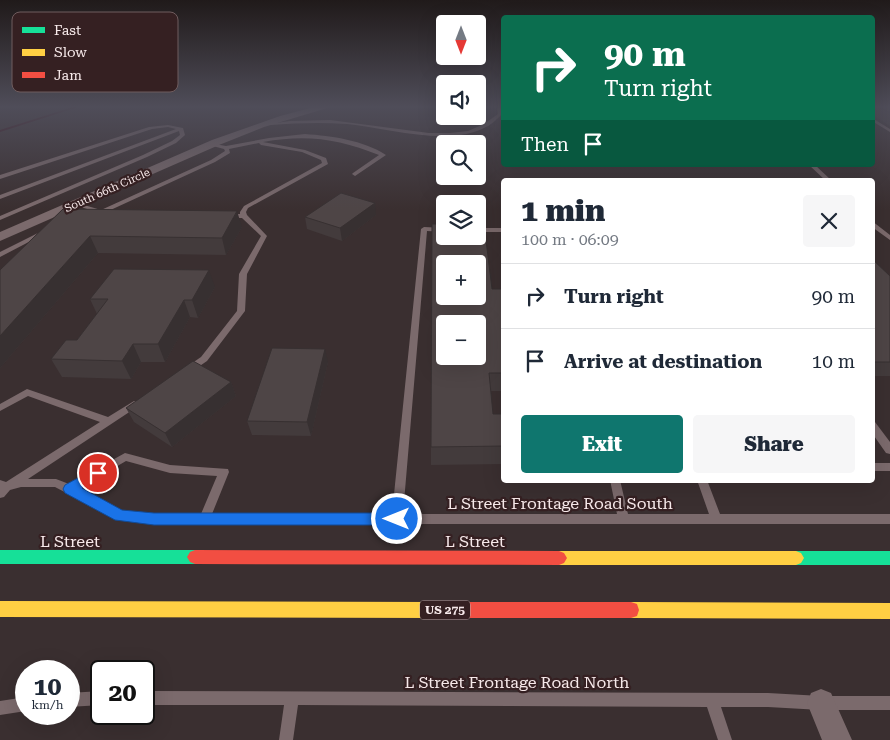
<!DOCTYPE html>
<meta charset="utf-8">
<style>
:root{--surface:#fff;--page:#f6f6f7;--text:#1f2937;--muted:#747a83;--line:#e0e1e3;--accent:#0f766e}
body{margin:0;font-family:"Roboto Serif",serif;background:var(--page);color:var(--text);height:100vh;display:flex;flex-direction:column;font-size:19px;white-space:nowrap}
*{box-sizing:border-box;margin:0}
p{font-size:16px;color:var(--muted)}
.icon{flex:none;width:28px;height:28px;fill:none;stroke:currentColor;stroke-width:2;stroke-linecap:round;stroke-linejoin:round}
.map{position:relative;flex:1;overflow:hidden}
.sheet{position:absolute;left:501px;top:178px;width:374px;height:305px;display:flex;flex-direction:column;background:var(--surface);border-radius:5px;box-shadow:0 5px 20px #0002}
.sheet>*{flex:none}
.hud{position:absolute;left:501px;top:15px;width:374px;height:152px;border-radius:5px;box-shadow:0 5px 20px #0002;background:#0b6e4f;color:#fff;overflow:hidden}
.needle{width:32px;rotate:180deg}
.tools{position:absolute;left:436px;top:15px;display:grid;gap:10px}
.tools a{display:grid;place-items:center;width:50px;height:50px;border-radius:5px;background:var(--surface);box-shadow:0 5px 20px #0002;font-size:25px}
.speed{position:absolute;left:15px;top:660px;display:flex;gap:10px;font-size:25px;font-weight:700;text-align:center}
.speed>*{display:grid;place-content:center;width:65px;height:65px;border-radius:50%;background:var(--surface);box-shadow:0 5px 20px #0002;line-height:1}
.speed small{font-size:12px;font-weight:400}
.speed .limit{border:2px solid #111;border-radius:8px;background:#fff;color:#111}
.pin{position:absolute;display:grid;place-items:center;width:42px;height:42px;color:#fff;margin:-21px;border:2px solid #fff;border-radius:50%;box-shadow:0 1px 5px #0007}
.me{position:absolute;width:55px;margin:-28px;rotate:270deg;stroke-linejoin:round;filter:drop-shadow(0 0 4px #0008)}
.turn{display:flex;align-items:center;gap:18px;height:105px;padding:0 20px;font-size:22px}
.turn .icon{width:65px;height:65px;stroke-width:2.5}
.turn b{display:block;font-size:35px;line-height:42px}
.then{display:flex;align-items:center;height:48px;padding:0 20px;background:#0003;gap:10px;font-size:19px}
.round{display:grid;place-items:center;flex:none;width:52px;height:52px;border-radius:5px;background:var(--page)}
.headline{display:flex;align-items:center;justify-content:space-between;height:85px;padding:0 20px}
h1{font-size:30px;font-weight:800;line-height:38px}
.button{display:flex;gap:10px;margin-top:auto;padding:10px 20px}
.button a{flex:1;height:58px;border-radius:5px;background:var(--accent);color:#fff;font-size:20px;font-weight:800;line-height:58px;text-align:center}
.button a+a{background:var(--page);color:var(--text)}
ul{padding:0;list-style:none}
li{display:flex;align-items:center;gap:15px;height:65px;padding:0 20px;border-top:1px solid var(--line)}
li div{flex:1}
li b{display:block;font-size:19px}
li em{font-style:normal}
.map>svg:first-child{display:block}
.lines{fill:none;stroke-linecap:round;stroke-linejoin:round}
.stream{fill:#350611;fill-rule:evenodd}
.lane{fill:#7b6a6c;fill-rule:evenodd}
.street{fill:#7b6a6c;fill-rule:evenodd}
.fast{fill:#16e098;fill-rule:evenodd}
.slow{fill:#ffcf43;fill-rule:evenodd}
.jam{fill:#f24e42;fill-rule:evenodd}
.wall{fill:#433b3c}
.shaded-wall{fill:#373031}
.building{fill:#4e4546;stroke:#373031;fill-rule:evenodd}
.route{fill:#1a73e8;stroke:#114b97}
.labels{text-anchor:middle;stroke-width:4.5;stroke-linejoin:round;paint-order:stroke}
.far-street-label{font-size:11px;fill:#f7e9ea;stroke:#352022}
.shield{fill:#352022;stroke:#bdadae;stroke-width:1}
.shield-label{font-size:12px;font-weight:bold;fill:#f7e9ea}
.near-street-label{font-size:16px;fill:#f7e9ea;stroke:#352022}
.key{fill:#352022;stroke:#6f5c5e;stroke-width:1}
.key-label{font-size:14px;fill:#f7e9ea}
</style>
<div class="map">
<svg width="890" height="740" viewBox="0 0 890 740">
<rect width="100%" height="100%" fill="#3a2f30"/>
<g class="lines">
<path class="stream" d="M76,106H81L0,132V130Z"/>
<path class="lane" d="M497,106H501L502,114C498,118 493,123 488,126C450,148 388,128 347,124C321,122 296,123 270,125L268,124L290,121L330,120L429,133H450L468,131L484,124L498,114Z
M872,118L890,129V132L872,121Z
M168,125L183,128L185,135L176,143L147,157L0,220V216L143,155L172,141L180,135L179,131L0,199V195L176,129L168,127L152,129L0,179V175L149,127Z
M305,134C332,136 363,140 386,155L355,176L352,174L353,173L379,155C339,139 307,134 263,142L305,150L326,158L328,164L248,208L246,212L247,215L267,236L247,274L245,311L207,361L191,372H185L184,370L185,368L201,357L237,311L239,274L261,236L242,218H228L225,216L228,214H240V212L244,206L322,163L321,160L302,152L261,145L259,143L229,149L230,153L215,162L104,213H100L71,204L74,202L101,210L211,160L225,151L224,149L209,145V143L226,146L269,138Z
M809,165H815L831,180H825Z
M872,221L890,235V240L872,227Z
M424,227L445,228V232L427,231L403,514H617L610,480H620L628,514H709L697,480H707L720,514H890V524H154L116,519L55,487H21L10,490L4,497L0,498V480L6,482L100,422L28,396L0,411V404L27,389L108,417L134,401H140L142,403L140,405L28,479H56L69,484L125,453L170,465L228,469L229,472L212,514H392L421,229ZM126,461L170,473L217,476L201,514H154L121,511L78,489Z
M478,228H504V232H478Z
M44,230L47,232L46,233L0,257V252Z
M872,422H875L890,442V454L886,453L872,433Z
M872,463H890V471H872Z
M101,691V705L69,707V693Z
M144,691L768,693L821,696H890V710H821L768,707H721L732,740H718L707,707L298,705L293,740H279L284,705H144Z
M26,697V711L0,715V701Z"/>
<path class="street" d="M318,106H334L264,127L219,145L0,241V232L212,140L280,116Z
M821,689L831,693L852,740H822L807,703L811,693Z"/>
<path class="fast" d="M0,550H195L200,552L203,557L200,562L195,564H0Z
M796,551H890V565H796L791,563L788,558L791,553Z"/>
<path class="slow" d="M559,551H796L801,553L804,558L801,563L796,565H559L554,563L551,558L554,553Z
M0,601L432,602L438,604L440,610L438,616L432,618L0,617Z
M631,602L890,603V619L631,618L625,616L623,610L625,604Z"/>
<path class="jam" d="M195,550L559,551L564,553L567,558L564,563L559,565L195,564L190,562L187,557L190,552Z
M432,602H631L637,604L639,610L637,616L631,618H432L426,616L424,610L426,604Z"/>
</g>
<path class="wall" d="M432,106H445V114Z
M872,106H890V126L872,114Z
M63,209L242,227L226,255L98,253L0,368V270Z
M376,215L342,241L307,229L305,217Z
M872,259L890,276V376H872Z
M215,287L198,318L190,317L165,362H141L131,379L62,377L51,359L77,340L97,314L90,299Z
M492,289H504V391H490L493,414L504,423V464L431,465V447Z
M328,362L311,436L252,435L247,421Z
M231,382L236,396L172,447L134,422L126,408Z"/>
<path class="shaded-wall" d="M375,203L376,215L342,241L340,228Z
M237,211L242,227L226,255L222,238Z
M90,236L98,253L0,368V336Z
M209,270L215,287L198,318L192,300Z
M184,300L190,317L165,362L158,344Z
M133,344L141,362L131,379L122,361Z
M325,349L328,362L311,436L307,422Z
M231,382L236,396L172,447L165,433Z"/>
<path class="building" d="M879,106H890V113Z
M341,193L375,203L340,228L305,217Z
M63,209L237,211L222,238L90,236L0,336V270Z
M432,224H445V236H478V224H484L492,289H504V373H489L493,414H502L504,423V446L431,447ZM445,264H478V296H445ZM445,324H478V356H445Z
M872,259L890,276V362H872Z
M114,269L209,270L192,300H184L158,344H133L122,361L51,359L66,340H77L108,299H90Z
M272,348L325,349L307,422L247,421Z
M193,361L231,382L165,433L126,408Z"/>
<linearGradient id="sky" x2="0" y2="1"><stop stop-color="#201a1a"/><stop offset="0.51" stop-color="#4f4d59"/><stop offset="1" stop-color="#4f4d59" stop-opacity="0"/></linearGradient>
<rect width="890" height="209" fill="url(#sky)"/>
<path class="route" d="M98,467L102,469L104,473L102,477L82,488L122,510L154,513H397L402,515L404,519L402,524L397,525H154L115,520L65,493L63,489L65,485Z"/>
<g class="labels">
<g class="far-street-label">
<text transform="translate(107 190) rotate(-24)" y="4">South 66th Circle</text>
</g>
<rect class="shield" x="420" y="600.5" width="50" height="19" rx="4"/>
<g class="shield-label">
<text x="445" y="614">US 275</text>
</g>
<g class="near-street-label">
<text x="560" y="509">L Street Frontage Road South</text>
<text x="70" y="547">L Street</text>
<text x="475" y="547">L Street</text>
<text x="517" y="688">L Street Frontage Road North</text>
</g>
</g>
<rect x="12" y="12" width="166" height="80" rx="8" class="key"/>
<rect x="22" y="27" width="23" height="6" fill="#16e098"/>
<rect x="22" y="49" width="23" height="7" fill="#ffcf43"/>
<rect x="22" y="72" width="23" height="6" fill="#f24e42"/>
<g class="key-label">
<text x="54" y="35">Fast</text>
<text x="54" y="57">Slow</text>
<text x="54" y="80">Jam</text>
</g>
</svg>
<div class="tools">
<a><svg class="needle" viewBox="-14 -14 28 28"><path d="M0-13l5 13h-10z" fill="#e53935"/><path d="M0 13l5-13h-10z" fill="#747a83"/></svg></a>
<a><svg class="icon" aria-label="sound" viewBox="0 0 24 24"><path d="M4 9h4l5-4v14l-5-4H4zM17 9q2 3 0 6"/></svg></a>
<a><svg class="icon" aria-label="search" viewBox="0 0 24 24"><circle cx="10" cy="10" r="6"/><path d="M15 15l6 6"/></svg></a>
<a><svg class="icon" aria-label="layers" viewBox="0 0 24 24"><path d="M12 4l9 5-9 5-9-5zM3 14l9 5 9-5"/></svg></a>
<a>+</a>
<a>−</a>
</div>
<div class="speed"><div>10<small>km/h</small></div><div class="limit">20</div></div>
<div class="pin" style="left:98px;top:473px;background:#d93025"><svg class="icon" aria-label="arrive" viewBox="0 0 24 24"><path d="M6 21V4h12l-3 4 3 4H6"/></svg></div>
<svg class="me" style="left:397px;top:519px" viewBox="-20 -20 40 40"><circle r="17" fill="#1a73e8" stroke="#fff" stroke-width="3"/><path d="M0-11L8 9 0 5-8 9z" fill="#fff"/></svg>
<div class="hud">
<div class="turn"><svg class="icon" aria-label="right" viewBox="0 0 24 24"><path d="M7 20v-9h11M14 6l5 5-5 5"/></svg><div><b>90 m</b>Turn right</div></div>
<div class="then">Then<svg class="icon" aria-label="arrive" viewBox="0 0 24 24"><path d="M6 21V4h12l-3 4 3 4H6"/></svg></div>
</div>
<section class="sheet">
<div class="headline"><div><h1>1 min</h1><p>100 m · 06:09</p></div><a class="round"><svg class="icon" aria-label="close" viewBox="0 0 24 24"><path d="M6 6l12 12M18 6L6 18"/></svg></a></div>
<ul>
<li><svg class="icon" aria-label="right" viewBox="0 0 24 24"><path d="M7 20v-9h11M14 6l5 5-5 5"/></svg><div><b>Turn right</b></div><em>90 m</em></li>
<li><svg class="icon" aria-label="arrive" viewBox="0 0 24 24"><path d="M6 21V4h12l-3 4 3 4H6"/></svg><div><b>Arrive at destination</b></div><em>10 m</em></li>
</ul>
<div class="button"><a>Exit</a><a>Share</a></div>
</section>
</div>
